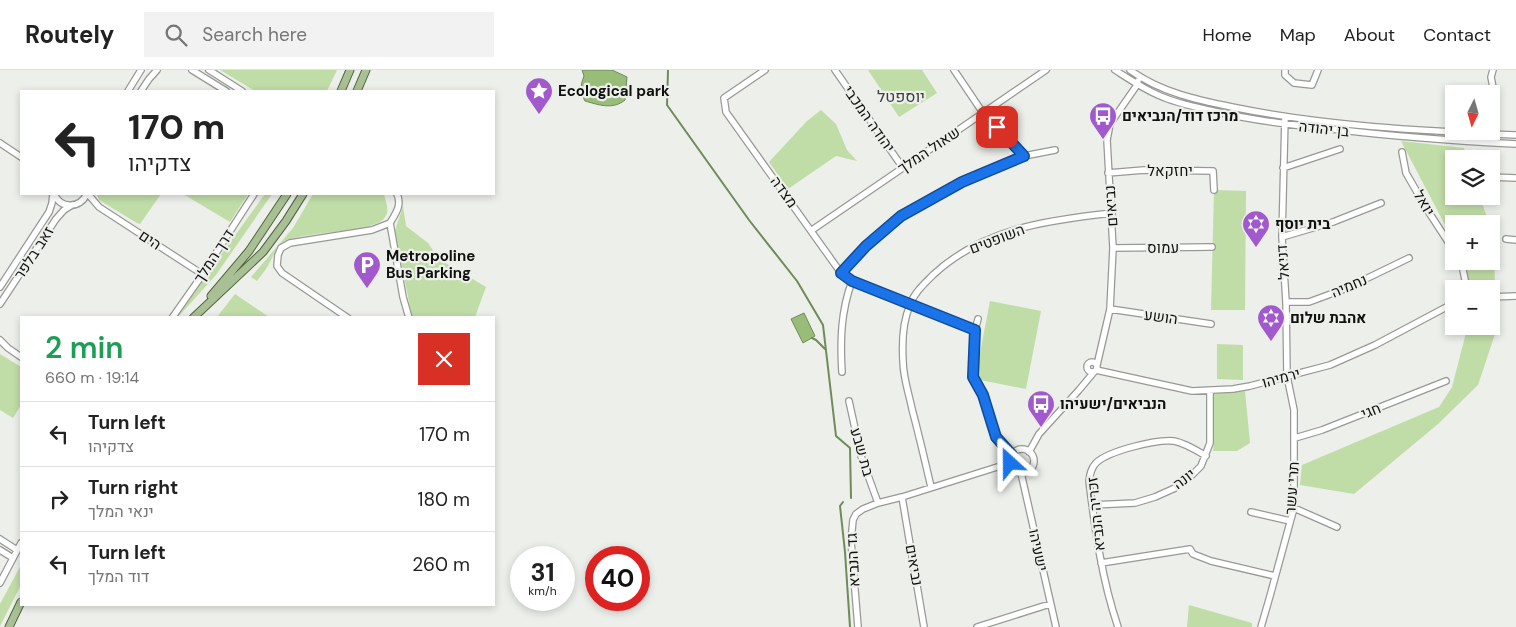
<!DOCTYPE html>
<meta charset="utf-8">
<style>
:root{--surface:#fff;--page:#f2f2f2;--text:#222;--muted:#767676;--line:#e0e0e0}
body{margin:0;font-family:"DM Sans",Heebo,sans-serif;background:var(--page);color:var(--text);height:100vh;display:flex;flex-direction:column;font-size:19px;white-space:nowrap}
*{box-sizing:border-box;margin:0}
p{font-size:16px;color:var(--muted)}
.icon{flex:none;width:28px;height:28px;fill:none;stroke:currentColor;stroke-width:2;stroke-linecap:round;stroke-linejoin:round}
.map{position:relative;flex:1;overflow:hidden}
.details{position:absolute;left:20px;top:246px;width:475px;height:290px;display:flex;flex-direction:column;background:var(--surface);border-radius:0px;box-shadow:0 2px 8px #0003}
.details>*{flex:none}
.guide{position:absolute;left:20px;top:20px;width:475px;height:105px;border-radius:0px;box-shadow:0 2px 8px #0003;background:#fff;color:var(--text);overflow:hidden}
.needle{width:32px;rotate:185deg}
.buttons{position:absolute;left:1445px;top:15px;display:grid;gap:10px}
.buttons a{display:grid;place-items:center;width:55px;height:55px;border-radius:0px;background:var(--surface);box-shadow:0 2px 8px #0003;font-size:25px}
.speed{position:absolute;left:510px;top:476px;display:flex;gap:10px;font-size:25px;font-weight:700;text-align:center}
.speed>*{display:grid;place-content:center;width:65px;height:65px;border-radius:50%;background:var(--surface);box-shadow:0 2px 8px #0003;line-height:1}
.speed small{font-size:12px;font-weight:400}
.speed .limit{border:8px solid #d22;background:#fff;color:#111}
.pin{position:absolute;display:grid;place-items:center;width:42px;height:42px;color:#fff;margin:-21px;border-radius:10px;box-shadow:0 2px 8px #0006}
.me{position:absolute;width:55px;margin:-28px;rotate:336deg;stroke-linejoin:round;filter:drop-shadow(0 0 4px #0008)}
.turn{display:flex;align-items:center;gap:18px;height:105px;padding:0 25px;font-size:22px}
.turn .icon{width:65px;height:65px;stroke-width:2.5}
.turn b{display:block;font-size:35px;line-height:42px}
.round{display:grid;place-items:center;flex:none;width:52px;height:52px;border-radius:0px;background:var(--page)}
.headline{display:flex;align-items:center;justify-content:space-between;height:85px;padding:0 25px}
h1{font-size:30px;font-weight:600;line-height:38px;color:#1e9e55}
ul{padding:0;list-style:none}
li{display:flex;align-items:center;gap:15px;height:65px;padding:0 25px;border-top:1px solid var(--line)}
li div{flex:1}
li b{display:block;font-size:19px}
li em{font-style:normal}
header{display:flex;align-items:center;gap:30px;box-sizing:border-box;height:70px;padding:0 25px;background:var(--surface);border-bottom:1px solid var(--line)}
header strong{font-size:24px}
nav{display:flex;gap:28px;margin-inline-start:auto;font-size:18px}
.search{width:350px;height:45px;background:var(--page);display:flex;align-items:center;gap:12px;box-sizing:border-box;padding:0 18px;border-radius:0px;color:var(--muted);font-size:19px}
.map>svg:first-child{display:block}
.green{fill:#c0dda7}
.water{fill:#98bd78;stroke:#708a59}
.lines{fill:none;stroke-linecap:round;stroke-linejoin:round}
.stream{stroke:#708a59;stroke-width:2}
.minor-casing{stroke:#969994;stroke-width:8}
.major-casing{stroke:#4f6639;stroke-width:9}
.minor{stroke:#fff;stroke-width:5.5}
.major{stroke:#a9bf95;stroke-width:7}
.route-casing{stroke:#114b97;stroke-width:12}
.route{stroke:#1a73e8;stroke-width:9}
.labels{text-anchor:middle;stroke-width:4.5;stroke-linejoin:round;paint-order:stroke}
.poi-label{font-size:15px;font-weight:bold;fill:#111210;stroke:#ecefea;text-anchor:start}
.street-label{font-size:15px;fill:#111210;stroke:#ecefea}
.neighbourhood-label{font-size:16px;fill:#3d3f3b;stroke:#ecefea}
</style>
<header>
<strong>Routely</strong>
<div class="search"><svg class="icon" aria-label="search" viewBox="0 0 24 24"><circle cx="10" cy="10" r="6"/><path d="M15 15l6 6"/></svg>Search here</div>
<nav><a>Home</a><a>Map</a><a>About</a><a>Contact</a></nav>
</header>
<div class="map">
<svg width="1516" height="557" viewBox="0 0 1516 557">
<rect width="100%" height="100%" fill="#ecefea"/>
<path class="green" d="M220,0H337L327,21H255Z
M868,0H922L937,23L899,47Z
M821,40L836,54L847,80L857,91L836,86L788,119L769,92L807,51Z
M1401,71L1464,78L1468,89H1454V126H1480L1489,154H1454V172Z
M1214,120L1246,121L1245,240H1211Z
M97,124H161L140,154L137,153L99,130Z
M183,124H248L230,152Z
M265,124H272L216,205L178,247L175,248Z
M313,124H380L384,125C386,132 390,141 385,147C375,164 303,160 282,173C275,178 274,185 270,192C267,199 261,205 257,211L251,207L293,158Z
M403,136L406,156L428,173L439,189L486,217L475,247H412L395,161Z
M1491,163L1494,173L1496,261L1478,315L1438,354L1354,424L1300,415L1302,395L1439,337L1452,317L1467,259V256H1491V219H1468L1460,191H1491Z
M235,224L269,247H217Z
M990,231L1041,241L1026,319L975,309Z
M1217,274L1243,275V310L1217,309Z
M0,284L21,297V335L13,348L0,340Z
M1245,321L1250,373L1237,381H1213L1214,372V324Z
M21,495V515L0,556V534Z
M1189,535L1252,553V557H1187Z"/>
<path class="water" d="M582,0H612L627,7L625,30C613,40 599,35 585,31C580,22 580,16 584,6Z
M804,243L815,266L803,273L791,249Z"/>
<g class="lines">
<path class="stream" d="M668,0L667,35L749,150L797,211L823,255L836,366L850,378L851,428
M812,268L816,270L825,279
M843,432L840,436L845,482L850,557"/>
<g class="minor-casing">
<path id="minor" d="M192,0L226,21
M209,0L242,21
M765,0L724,28L726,42L841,203L852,211L975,260
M835,0L903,98
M954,0L983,43L1024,86
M1115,0C1129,9 1142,18 1158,25C1175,33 1195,37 1213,41C1255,51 1298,56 1341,60C1399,67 1458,71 1516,74
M1130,0C1160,22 1197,30 1232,37C1324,56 1423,61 1516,65
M1285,0V5L1294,13L1312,15L1318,0
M1493,0L1491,7L1496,33
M128,21L141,0
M141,21L149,9L157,0
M0,73L21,87
M1402,82L1406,103L1428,141L1454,181
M1283,98L1340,79
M1108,103L1144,100L1213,101L1214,120
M1491,107L1516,108
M54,124C61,139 79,139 87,124
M88,124L99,137L202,204
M390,153C396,143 402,135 397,124
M812,160L1046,0
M1282,167L1333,152L1381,133
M1506,169L1516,170
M1113,178L1212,177
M1461,191L1467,219
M841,203L866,176L901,146L962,112L1024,86L1055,80
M0,217L49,142L52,133L53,124
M1491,227L1516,226
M1286,232H1309L1347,218L1409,188
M0,234L56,149L64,140L72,135
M1110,239L1211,254
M172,248L198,211L254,124
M348,248L282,203L277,196L278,185L281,178L290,173L372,160L390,153L403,227L409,248
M978,249L975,260L973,307L983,325L996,367L1012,385
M0,270L8,278L21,287
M1087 297a5 5 0 1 1 10 0a5 5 0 1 1-10 0Z
M1097,295L1110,239L1113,178L1107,70L1110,54L1137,15L1138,11
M1096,300L1192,321L1233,319L1250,316L1330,295L1375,275L1454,233
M842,302C840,270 841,241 852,211
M849,331L861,386L878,433
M1295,368L1322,360L1446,311
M1010 391a12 12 0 1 1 24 0a12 12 0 1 1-24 0Z
M1029,382L1039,364L1079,320L1094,302
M1021,403L1056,557
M931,417C925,391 919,365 912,339C909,324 903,307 903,291C902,274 903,251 910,235C914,223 924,214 933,205C982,159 1047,150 1112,143
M902,427L924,557
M1092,435L1135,433L1155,427L1175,418L1191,406L1201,396L1210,373V321
M1294,438L1337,457
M1251,442L1290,451
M0,469L17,480
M0,480L13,488
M1101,493L1190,479L1193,484L1211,491L1275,506
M0,513L21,473
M858,557L851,471L853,450L856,444L863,439L878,433L902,427L1010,393
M977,557L1050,534
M1118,557C1102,510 1095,460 1089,411C1090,404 1091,398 1096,393C1108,381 1157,369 1174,371C1185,373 1196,380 1206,386
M1261,557L1270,526L1294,438V340L1287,306L1286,232L1282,167L1285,47"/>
</g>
<g class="major-casing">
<path id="major" d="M341,21L350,0
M357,21L366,0
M211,226L249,181L287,124
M193,248L263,182L286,151L303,124
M9,557L21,532"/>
</g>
<use href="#minor" class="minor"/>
<use href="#major" class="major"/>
</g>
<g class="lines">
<g class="route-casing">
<path id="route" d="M997,57L1024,86L962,112L901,146L866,176L841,203L852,211L975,260L973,307L983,325L996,367L1012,385L1010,393"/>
</g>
<use href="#route" class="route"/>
</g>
<defs>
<g id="sight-pin" transform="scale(1.4375)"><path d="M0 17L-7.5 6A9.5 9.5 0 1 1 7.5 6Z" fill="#a259cd" stroke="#ecefea"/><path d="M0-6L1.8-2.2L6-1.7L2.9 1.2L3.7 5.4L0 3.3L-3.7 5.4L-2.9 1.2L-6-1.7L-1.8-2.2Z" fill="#fff"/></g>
<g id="bus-pin" transform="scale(1.4375)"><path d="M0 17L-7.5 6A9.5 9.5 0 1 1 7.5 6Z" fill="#a259cd" stroke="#ecefea"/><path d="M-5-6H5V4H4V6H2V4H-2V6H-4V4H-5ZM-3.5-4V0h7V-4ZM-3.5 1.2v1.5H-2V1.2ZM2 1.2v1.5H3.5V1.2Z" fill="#fff"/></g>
<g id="synagogue-pin" transform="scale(1.4375)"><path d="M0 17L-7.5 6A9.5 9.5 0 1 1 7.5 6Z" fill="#a259cd" stroke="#ecefea"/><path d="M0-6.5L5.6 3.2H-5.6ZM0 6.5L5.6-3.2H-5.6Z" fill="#fff"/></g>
<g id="parking-pin" transform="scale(1.4375)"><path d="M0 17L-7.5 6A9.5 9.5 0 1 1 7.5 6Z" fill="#a259cd" stroke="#ecefea"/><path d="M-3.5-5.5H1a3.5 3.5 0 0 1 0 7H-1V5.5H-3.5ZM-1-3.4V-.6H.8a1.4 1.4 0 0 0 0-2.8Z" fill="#fff"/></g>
</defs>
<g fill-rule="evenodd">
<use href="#sight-pin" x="539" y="21"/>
<use href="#bus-pin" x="1103" y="46"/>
<use href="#synagogue-pin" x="1256" y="154"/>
<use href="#parking-pin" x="367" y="195"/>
<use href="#synagogue-pin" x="1271" y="248"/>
<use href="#bus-pin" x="1041" y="334"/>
</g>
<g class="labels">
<g class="poi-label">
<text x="558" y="26">Ecological park</text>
<text x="1122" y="51">מרכז דוד/הנביאים</text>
<text x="1275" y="159">בית יוסף</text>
<text x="386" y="191">Metropoline<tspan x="386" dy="17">Bus Parking</tspan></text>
<text x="1290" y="253">אהבת שלום</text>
<text x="1060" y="339">הנביאים/ישעיהו</text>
</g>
<g class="street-label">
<text transform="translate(869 49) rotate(55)" y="5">יהודה המכבי</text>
<text transform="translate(1324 59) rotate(6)" y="5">בן יהודה</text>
<text transform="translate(929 80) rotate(-34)" y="5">שאול המלך</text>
<text x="1170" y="106">יחזקאל</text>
<text transform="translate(784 122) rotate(54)" y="5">מצדה</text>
<text transform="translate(1424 133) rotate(60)" y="5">יואל</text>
<text transform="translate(1111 136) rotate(-94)" y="5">נביאים</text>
<text transform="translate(997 169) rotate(-21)" y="5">השופטים</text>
<text transform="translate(150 170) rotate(33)" y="5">הים</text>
<text x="1163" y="183">עמוס</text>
<text transform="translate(34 183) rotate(-57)" y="5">זאב בלפר</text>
<text transform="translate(214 186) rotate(-57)" y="5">דרך המלך</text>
<text transform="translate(1283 192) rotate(-94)" y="5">דניאל</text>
<text transform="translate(1349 216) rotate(-23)" y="5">נחמיה</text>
<text transform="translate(1161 247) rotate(8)" y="5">הושע</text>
<text transform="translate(1281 308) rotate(-15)" y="5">ירמיהו</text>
<text transform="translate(1371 341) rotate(-22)" y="5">חגי</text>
<text transform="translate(862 382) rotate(74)" y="5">בת שבע</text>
<text transform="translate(1184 409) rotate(-37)" y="5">יונה</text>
<text transform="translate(1292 418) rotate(-86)" y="5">תרי עשר</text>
<text transform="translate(1096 444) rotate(-96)" y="5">זכריה הנביא</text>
<text transform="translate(1038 480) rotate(78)" y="5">ישעיהו</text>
<text transform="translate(853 490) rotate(-93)" y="5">גד הנביא</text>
<text transform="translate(914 495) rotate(80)" y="5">נביאים</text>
</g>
<g class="neighbourhood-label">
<text x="901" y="32">יוספטל</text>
</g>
</g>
</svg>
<div class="buttons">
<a><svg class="needle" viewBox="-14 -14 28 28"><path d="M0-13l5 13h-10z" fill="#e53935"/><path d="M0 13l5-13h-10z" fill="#767676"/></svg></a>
<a><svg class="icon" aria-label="layers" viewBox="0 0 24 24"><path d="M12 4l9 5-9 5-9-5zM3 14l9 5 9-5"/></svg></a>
<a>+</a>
<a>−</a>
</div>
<div class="speed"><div>31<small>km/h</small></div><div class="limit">40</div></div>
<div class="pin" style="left:997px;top:57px;background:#d93025"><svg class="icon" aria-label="arrive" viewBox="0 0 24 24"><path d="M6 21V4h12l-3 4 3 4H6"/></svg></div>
<svg class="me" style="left:1010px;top:393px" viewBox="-20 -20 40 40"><path d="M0-17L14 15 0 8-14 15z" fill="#1a73e8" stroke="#fff" stroke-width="4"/></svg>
<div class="guide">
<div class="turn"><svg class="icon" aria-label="left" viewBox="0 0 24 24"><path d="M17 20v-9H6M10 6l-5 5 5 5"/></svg><div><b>170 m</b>צדקיהו</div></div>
</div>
<section class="details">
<div class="headline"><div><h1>2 min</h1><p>660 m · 19:14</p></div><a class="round" style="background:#d93025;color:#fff"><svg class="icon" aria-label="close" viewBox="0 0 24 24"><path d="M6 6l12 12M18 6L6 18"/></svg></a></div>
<ul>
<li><svg class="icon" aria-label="left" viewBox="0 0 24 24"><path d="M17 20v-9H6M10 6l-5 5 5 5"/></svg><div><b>Turn left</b><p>צדקיהו</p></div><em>170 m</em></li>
<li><svg class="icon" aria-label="right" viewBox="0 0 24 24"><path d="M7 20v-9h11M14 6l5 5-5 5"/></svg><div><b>Turn right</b><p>ינאי המלך</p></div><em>180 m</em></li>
<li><svg class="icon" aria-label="left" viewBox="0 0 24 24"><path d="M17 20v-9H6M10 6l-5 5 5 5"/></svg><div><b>Turn left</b><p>דוד המלך</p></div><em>260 m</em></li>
</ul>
</section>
</div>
